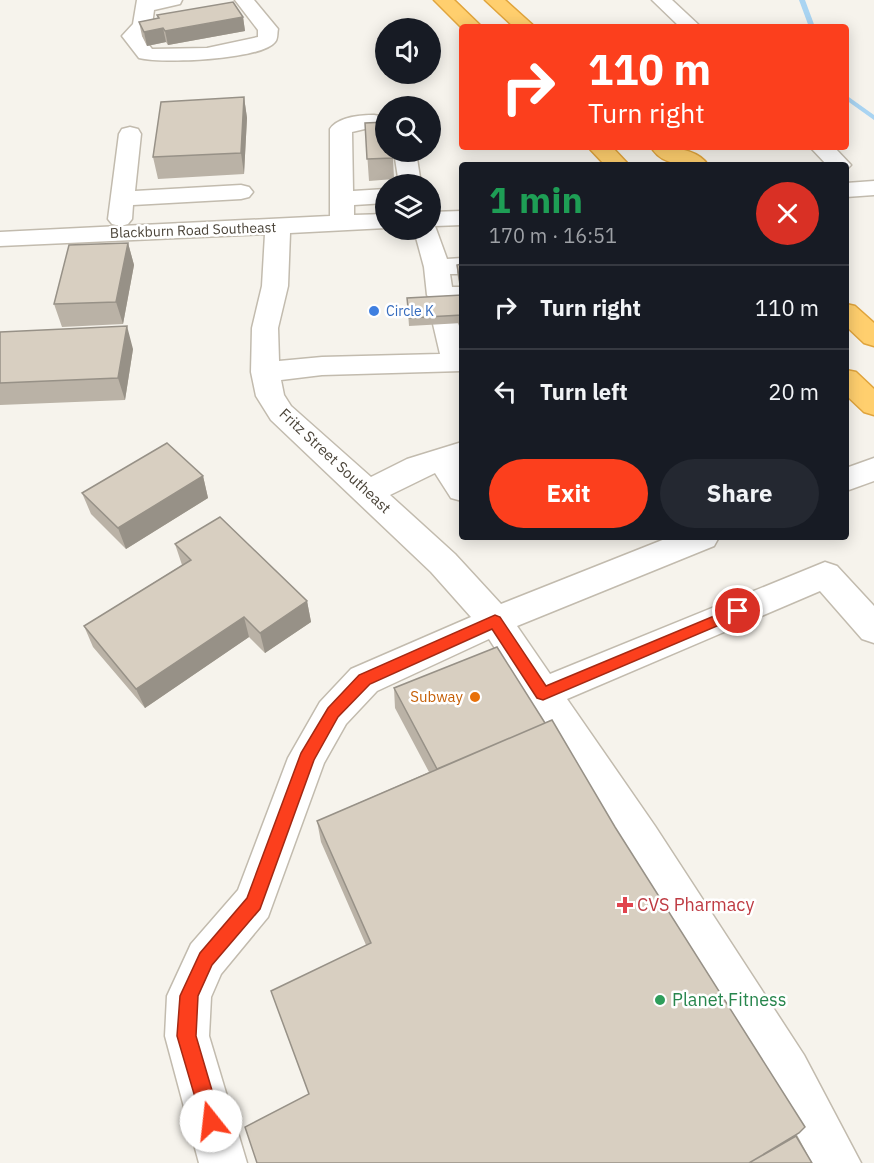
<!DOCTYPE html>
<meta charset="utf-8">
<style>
:root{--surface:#171b24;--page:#242831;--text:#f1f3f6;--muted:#9ea1a6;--line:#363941;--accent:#fc3f1d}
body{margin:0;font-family:"IBM Plex Sans",sans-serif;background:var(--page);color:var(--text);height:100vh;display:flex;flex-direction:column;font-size:22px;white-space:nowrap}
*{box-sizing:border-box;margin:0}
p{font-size:20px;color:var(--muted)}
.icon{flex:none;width:33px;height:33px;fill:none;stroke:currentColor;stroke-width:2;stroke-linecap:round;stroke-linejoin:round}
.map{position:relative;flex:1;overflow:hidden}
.panel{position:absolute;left:459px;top:162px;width:390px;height:378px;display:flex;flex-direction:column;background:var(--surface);border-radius:6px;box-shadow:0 3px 15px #0003}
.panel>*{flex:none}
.banner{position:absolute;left:459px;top:24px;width:390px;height:126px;border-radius:6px;box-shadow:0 3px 15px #0003;background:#fc3f1d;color:#fff;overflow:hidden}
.tools{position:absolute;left:375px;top:18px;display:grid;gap:12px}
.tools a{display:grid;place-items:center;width:66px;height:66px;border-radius:50%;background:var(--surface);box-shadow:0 3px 15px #0003;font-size:30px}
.pin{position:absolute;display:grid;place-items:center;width:51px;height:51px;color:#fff;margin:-26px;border:3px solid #fff;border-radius:50%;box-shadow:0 2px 6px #0007}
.me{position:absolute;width:66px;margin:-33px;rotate:344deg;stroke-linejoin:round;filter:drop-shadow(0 0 4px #0008)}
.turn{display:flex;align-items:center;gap:21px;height:126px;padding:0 30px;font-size:27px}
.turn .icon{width:78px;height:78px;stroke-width:2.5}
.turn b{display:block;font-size:42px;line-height:51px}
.round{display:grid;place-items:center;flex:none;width:63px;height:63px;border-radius:32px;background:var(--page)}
.head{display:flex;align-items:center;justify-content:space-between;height:102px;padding:0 30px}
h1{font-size:36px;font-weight:700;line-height:45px;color:#1e9e55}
.button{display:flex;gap:12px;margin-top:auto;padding:12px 30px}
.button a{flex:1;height:69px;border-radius:36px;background:var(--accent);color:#fff;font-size:24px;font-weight:700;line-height:69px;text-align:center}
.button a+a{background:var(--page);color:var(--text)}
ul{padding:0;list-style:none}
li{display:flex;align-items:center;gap:18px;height:84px;padding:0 30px;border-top:2px solid var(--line)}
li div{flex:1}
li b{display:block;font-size:22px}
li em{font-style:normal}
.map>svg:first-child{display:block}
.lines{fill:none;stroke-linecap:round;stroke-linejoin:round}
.stream{fill:#a9d4f2;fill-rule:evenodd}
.minor-casing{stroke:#c2bbae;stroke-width:3}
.highway-casing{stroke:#e0a43c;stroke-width:3}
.minor{fill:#fff;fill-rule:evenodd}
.highway{fill:#ffcf6e;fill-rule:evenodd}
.wall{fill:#bab2a6}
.shaded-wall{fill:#979187}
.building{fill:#d8cfc1;stroke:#979187;stroke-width:1.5}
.route{fill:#fc3f1d;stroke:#a42913;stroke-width:1.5}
.shop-dot{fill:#3f7fe0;stroke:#fff;stroke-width:2}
.food-dot{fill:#e8710a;stroke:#fff;stroke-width:2}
.health-dot{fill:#e0444e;stroke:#fff;stroke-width:2}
.leisure-dot{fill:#2e9e5b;stroke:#fff;stroke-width:2}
.labels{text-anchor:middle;stroke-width:5;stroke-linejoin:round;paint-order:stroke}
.far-street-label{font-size:14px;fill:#4b4439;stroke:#fff}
.far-shop-label{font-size:14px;fill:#366cbe;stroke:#fff;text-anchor:start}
.street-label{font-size:15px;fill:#4b4439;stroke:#fff}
.food-label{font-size:15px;fill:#c56008;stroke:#fff;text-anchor:end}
.near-health-label{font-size:18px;fill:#be3a42;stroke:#fff;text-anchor:start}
.near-leisure-label{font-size:18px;fill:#27864d;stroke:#fff;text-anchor:start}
</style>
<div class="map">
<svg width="874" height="1163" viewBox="0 0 874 1163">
<rect width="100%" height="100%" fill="#f6f3ec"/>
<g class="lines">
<path class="stream" d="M799,0H805L815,27H809Z
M846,95L874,115V120L846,100Z"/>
<g class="minor-casing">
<path id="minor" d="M137,0H182L180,4L154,10L152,25L142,36L152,49L207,48L258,37V30L235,0H254L278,29C277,33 278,39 275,42C261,60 161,64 139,58L122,36L133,24Z
M652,0H672L701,27H680Z
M374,115L386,117V130L369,128L352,132L353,191L386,189V203L354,205V215L386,214V228L290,233L288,286L278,328L279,361L322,357L440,354L433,324L437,318L446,316L455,318C465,333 462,353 462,371L322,375L281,380L284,395L291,406L371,477L407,459L462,442V501L451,498L435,473L390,495L455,554L501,604L670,537H719L714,546L517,626L550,674L825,562L837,566L874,606V643L862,639L820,591L567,699L655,826L804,1055L861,1163H812C717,981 600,811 489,639L377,691L346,724L324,763L268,917L221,974L211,997L209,1036L247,1163H199L165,1036L167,996L191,944L238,890L288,758L320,702L351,669L471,617L431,572L271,420L256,396L251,372L252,328L262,286L265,234L0,246V232L120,226L112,224L108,219L119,134L122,129L130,127L138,129L141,134L135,191L241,185L249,187L253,192L249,197L241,199L133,205L132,219L128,224L121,226L330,216V129C338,117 361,115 374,115Z
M810,147H834L851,165L846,170V165H827Z
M394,152H416L421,184H399Z
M874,181V195L846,197V183Z
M462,211V225L435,226L447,259L462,258V274H450L452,287H462V303L431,301L427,295L424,267L414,230H430V212Z
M874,458V481L846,491V468Z"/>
</g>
<g class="highway-casing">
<path id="highway" d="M434,0H454L482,27L462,28Z
M485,0H505L535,27H514Z
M588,147H612L629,165H605Z
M655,147C672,147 698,149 708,165C690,165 665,167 653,150Z
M846,304L855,306L874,323V346L864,343L846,326Z
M846,370L856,372L874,389V415L864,412L846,395Z"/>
</g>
<use href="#minor" class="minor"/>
<use href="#highway" class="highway"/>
</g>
<path class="wall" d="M157,15L243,17L245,31L168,45L166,42L147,46L142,36L139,22L158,18Z
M244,97L247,118L244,174L158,179L153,157Z
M365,123L393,158L394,179L369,181Z
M128,243L134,265L123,324L62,327L54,304Z
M462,264V323L409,326L407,298L461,295L457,272V265Z
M0,332L133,349L125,400L0,405Z
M203,476L208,498L126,549L91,514L82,493Z
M175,544L307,601L311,622L265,653L249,637L145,708L93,647L84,626L182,565Z
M497,647L309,1094L366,945L321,842L317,821L429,772L395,708L394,688Z"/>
<path class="shaded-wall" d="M243,17L245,31L168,45L165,31Z
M163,28L166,42L147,46L144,32Z
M244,97L247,118L244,174L241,153Z
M128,243L134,265L123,324L116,302Z
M127,326L133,349L125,400L118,378Z
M203,476L208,498L126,549L118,528Z
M307,601L311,622L265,653L260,633Z
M244,617L249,637L145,708L136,689Z"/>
<path class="building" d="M233,2L243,17L165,31L163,28L144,32L139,22L159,18L157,15Z
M244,97L241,153L153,157L161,102Z
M386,122V152H393V158L367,159L365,123Z
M128,243L116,302L54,304L69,245Z
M462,264V294L457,265Z
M462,295V315L409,318L407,298Z
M127,326L118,378L0,383V332Z
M167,443L203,476L118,528L82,493Z
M220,517L307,601L260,633L244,617L136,689L84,626L191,560L175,544Z
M497,647L545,723L437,769L394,688Z
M552,720L615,827L805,1127L799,1133L749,1163H257L245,1127L309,1094L271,991L371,943L317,821Z
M796,1136L812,1163H749L770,1151Z"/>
<path class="route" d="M738,606L743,607L745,611L743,615L543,700L537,698L492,629L370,684L338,717L314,760L260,909L212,965L198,996L196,1036L221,1121L218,1128L211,1130L204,1128L177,1036L180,996L200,953L247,898L301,753L328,708L359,675L495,615L500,617L546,686Z"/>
<circle class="shop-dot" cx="374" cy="311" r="6"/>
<circle class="food-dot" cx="475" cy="697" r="6"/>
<path class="health-dot" d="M622 896h6v6h6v6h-6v6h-6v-6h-6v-6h6z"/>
<circle class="leisure-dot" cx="660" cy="1000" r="6"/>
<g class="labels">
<g class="far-street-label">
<text transform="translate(193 230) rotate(-2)" y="5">Blackburn Road Southeast</text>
</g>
<g class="far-shop-label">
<text x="386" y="316">Circle K</text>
</g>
<g class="street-label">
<text transform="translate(335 461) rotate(43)" y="5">Fritz Street Southeast</text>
</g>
<g class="food-label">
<text x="463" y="702">Subway</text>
</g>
<g class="near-health-label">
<text x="637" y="911">CVS Pharmacy</text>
</g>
<g class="near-leisure-label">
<text x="672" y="1006">Planet Fitness</text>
</g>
</g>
</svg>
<div class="tools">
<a><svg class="icon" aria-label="sound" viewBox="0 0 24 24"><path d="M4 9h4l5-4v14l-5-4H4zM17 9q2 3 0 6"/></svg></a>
<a><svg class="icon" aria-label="search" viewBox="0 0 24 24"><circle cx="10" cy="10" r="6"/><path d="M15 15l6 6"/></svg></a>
<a><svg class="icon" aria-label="layers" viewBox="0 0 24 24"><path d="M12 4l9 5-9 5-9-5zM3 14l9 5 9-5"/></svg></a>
</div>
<div class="pin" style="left:738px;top:611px;background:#d93025"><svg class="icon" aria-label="arrive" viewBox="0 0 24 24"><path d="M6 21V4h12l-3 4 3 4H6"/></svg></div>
<svg class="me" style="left:211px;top:1121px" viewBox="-20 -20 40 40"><circle r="19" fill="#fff"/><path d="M0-13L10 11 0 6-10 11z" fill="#fc3f1d"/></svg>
<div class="banner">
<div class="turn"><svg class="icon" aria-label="right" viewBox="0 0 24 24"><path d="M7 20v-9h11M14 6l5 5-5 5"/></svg><div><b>110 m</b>Turn right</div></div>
</div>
<section class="panel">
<div class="head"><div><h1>1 min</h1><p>170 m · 16:51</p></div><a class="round" style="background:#d93025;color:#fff"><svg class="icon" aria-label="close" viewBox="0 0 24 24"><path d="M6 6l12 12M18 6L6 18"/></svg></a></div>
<ul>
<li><svg class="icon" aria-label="right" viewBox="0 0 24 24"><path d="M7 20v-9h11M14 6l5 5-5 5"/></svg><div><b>Turn right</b></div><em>110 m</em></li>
<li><svg class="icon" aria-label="left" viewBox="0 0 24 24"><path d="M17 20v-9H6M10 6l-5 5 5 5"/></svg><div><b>Turn left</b></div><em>20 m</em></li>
</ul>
<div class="button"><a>Exit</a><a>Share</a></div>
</section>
</div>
